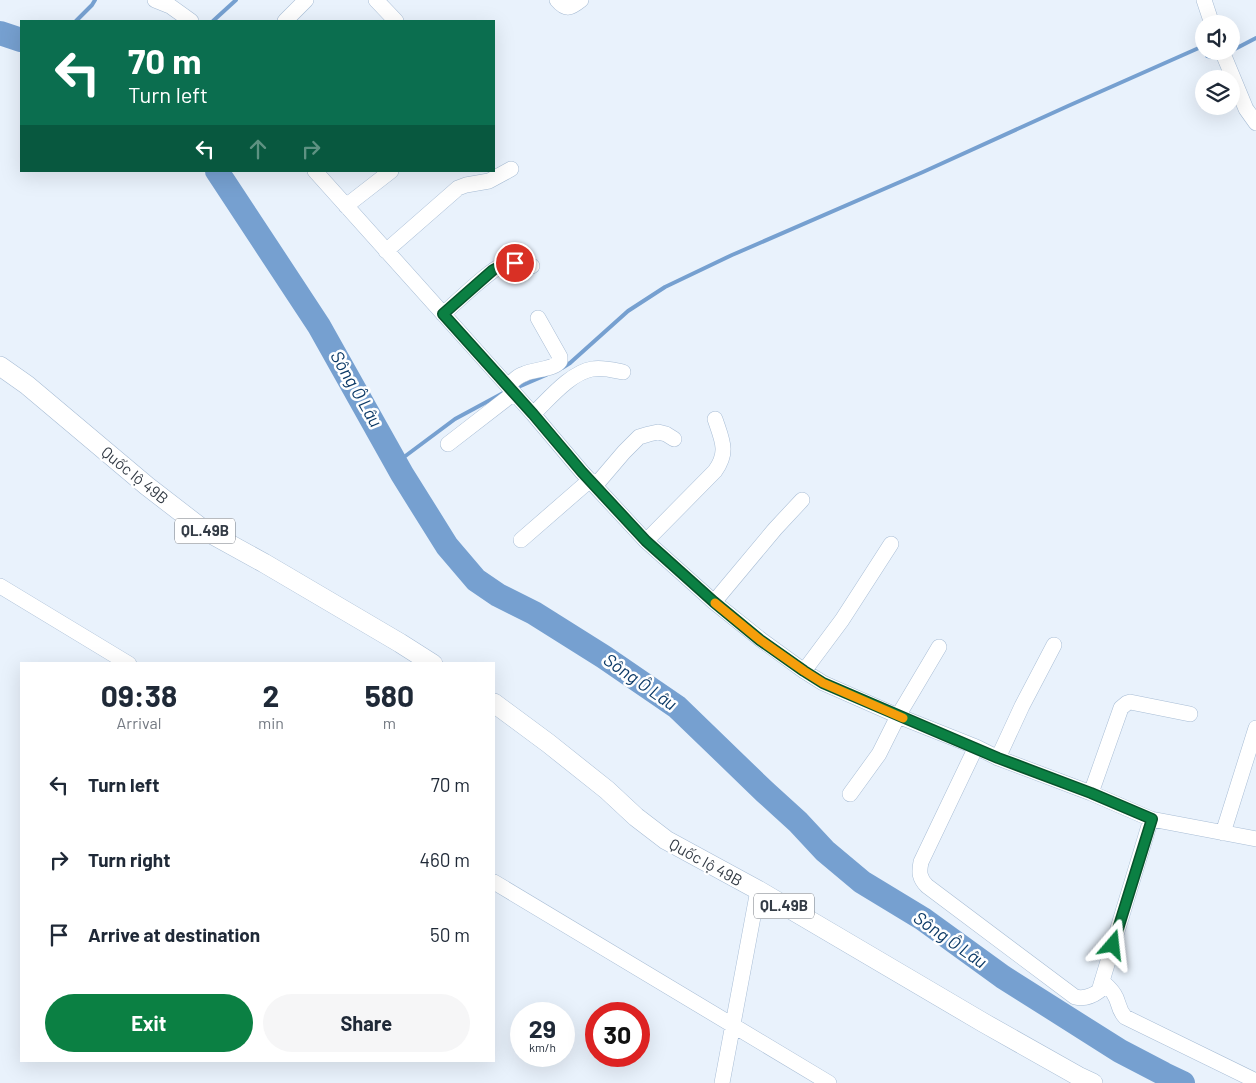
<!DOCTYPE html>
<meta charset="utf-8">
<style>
:root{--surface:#fff;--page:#f6f6f7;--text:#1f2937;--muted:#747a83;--accent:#0b8043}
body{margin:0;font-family:Barlow,sans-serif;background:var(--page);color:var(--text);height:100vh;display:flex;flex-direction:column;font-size:19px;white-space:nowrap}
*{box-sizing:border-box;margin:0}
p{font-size:16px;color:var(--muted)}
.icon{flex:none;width:28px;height:28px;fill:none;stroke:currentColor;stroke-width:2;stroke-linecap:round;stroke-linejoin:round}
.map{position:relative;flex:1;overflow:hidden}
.sheet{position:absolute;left:20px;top:662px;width:475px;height:400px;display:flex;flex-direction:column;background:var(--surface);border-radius:0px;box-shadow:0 5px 20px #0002}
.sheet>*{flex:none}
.top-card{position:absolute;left:20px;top:20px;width:475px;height:152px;border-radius:0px;box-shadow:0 5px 20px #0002;background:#0b6e4f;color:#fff;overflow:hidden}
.fabs{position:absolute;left:1195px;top:15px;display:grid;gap:10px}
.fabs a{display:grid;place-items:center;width:45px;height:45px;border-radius:50%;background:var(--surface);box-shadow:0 5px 20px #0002;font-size:25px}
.speed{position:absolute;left:510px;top:1002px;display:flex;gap:10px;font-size:25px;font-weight:700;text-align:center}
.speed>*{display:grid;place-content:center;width:65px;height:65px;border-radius:50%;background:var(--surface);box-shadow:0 5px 20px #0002;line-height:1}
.speed small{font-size:12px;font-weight:400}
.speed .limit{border:8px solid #d22;background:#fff;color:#111}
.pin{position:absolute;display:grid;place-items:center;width:42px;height:42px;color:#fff;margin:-21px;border:2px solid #fff;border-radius:50%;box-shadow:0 1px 5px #0007}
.me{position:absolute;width:55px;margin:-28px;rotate:17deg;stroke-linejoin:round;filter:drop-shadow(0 0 4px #0008)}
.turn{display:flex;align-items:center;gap:18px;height:105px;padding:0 25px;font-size:22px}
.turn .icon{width:65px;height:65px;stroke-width:2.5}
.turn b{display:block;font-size:35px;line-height:42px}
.lanes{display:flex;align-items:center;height:48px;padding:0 25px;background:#0003;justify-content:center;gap:25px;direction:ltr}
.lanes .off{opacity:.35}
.eta{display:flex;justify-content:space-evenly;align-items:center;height:85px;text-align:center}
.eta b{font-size:30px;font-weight:700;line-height:35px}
.primary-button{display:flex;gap:10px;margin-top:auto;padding:10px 25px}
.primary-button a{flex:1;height:58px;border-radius:30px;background:var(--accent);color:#fff;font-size:20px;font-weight:700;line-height:58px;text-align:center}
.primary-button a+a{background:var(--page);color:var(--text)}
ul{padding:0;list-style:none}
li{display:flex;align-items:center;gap:15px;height:75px;padding:0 25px}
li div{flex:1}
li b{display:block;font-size:19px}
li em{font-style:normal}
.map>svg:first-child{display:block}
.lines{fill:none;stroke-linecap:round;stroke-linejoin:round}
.stream{stroke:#76a0d0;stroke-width:4}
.river{stroke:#76a0d0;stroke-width:24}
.minor-casing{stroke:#a8bdd5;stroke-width:16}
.major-casing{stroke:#a8bdd5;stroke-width:20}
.minor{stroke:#fff;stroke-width:15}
.major{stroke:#fff;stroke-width:19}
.route-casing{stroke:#07532c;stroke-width:12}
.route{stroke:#0b8043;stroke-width:9}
.slow{stroke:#f59e0b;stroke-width:9}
.labels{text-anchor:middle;stroke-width:5;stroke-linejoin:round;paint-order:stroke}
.shield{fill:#fff;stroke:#71767e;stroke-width:1}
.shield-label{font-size:15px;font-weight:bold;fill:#343c46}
.street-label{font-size:16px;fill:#343c46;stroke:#fff}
.water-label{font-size:18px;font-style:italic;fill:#0c3a67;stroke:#fff}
</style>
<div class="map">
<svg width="1256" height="1083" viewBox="0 0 1256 1083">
<rect width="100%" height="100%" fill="#e9f2fc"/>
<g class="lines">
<path class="stream" d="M76,21L92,5L95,0
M213,21L236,0
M1233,50L1256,38
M1205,51L1207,56L1212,57
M562,368L570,363L628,311L665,287L732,255L923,172L1068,106L1201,47L1204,50
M516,388L546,375
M396,463L455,419L505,392"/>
<path class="river" d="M0,33L21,40
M217,171L319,326L402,474L447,546L476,580L498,595L534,613L604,657L677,707L765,792L798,822L825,851L862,882L923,919L1003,977L1120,1051L1164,1074L1183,1083"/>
<g class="minor-casing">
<path id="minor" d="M155,0L170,6L191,21
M376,0L396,21
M557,0C566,11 571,8 581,0
M1204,0L1212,24
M285,21L306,0
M1222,51L1246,109L1256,123
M315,171L533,414L582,472L646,541L714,602L760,639L804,671L823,683L898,716L976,747L998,758L1091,793L1151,819L1256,839
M346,206L391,171
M386,251L458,188L466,185L489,181L511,169
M443,314C456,303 491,268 505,264C514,262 523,264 532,266
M508,386C513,381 517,376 524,374C534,369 554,370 560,361V357L538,318
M533,414C549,399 570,373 592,369C602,367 613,370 623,372
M448,444L514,393
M595,486L624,452L639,437L649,434L658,432L666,434L674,439
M521,540L590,480
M646,541L715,471C729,452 722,440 715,419
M0,586L129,664
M714,602L775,529L802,500
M804,671L842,620L891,544
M976,747L921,862C919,872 919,878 927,886L1075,997C1084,999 1091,997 1099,991L1151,819
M998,758L1022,706L1054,645
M1091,793L1121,708L1127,703L1130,702L1190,714
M850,794L879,754L898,716L939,647
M1223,833L1256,728
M494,882L829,1083
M1102,981C1106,985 1111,989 1114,994C1120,1003 1117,1008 1125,1017L1256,1081
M722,1083L758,890"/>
</g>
<g class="major-casing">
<path id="major" d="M0,366L27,385L147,486L204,530L264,563L400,643L433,664
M494,703L548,743L607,790L636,817L666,840L758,890L984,1023L1078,1076L1093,1083"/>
</g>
<use href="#minor" class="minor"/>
<use href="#major" class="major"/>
</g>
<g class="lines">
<g class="route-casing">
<path id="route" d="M515,263L503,265L493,270L443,314L533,414L582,472L646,541L714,602L760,640L804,671L823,683L998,758L1091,793L1152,819L1113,945"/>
</g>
<use href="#route" class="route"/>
<path class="slow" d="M715,603L760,640L804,671L823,683L903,718"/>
</g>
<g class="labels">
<g class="shield">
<rect x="175" y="518.5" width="60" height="25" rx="4"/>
<rect x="754" y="893.5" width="60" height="25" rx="4"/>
</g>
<g class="shield-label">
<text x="205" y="536">QL.49B</text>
<text x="784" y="911">QL.49B</text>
</g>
<g class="street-label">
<text transform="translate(135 475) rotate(39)" y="6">Quốc lộ 49B</text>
<text transform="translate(706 862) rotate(29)" y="6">Quốc lộ 49B</text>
</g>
<g class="water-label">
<text transform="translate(356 389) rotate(60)" y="6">Sông Ô Lâu</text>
<text transform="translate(640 682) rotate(35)" y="6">Sông Ô Lâu</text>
<text transform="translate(950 940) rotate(35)" y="6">Sông Ô Lâu</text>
</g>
</g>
</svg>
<div class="fabs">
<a><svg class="icon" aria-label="sound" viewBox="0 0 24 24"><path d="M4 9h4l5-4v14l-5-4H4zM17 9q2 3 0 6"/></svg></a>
<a><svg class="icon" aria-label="layers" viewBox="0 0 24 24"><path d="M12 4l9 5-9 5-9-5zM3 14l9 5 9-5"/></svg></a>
</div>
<div class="speed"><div>29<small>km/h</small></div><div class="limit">30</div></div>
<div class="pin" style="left:515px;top:263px;background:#d93025"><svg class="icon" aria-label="arrive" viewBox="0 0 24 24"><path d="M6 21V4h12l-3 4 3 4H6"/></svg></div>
<svg class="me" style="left:1113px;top:945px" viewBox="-20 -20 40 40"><path d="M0-17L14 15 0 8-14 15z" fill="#0b8043" stroke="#fff" stroke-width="4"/></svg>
<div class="top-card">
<div class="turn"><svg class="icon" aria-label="left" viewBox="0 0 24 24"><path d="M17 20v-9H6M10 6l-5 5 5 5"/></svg><div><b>70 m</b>Turn left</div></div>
<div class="lanes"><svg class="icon" aria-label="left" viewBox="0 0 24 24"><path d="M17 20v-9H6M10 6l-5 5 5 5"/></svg><svg class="icon off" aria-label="ahead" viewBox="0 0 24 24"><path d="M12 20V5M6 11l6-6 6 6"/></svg><svg class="icon off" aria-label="right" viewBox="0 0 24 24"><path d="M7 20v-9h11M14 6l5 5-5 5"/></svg></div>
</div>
<section class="sheet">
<div class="eta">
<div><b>09:38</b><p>Arrival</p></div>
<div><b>2</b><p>min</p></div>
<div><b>580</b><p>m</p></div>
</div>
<ul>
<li><svg class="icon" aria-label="left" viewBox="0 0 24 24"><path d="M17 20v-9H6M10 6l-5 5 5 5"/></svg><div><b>Turn left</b></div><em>70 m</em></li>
<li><svg class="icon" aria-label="right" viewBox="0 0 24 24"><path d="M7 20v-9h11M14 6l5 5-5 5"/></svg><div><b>Turn right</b></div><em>460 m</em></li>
<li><svg class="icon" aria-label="arrive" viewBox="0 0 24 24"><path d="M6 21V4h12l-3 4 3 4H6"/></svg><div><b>Arrive at destination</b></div><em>50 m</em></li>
</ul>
<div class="primary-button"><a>Exit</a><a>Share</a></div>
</section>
</div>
